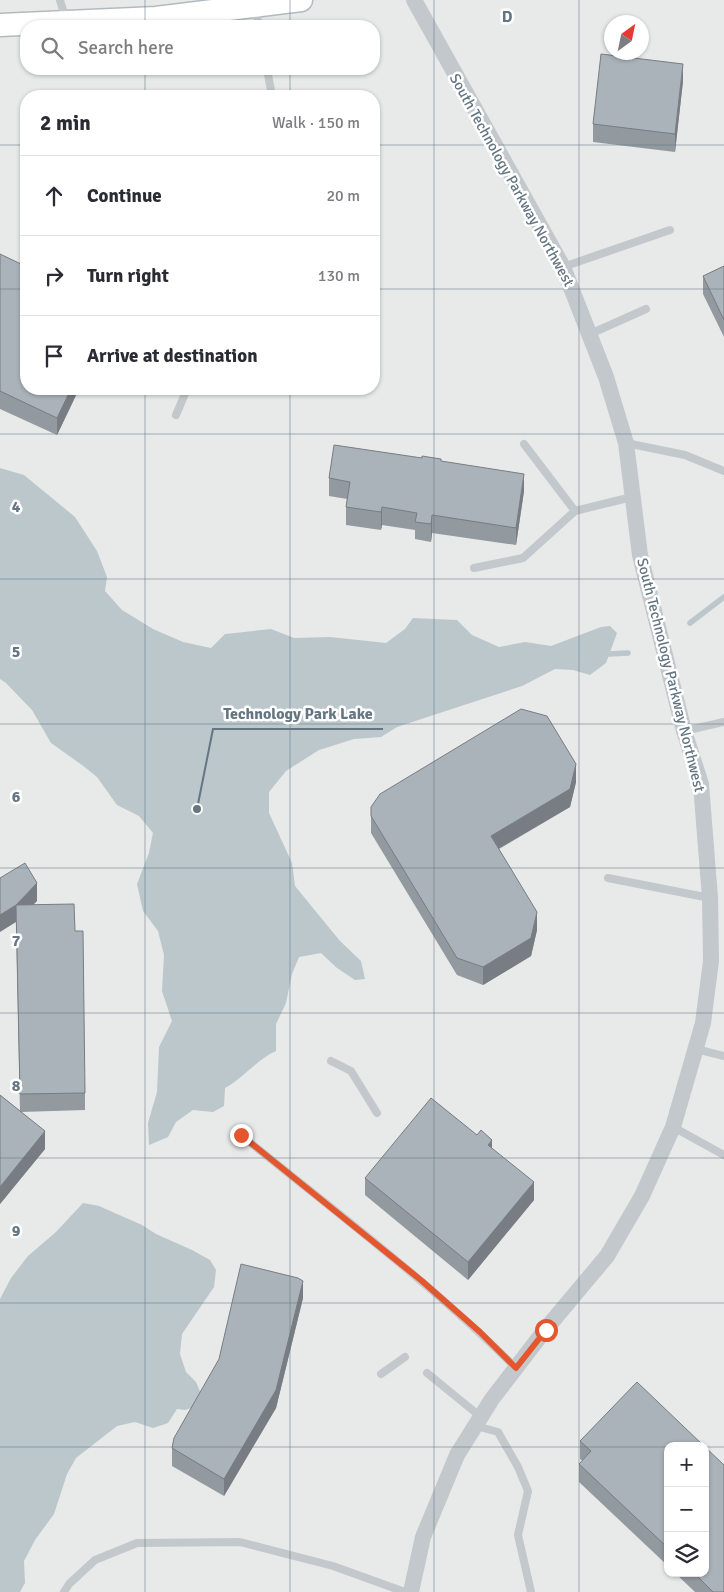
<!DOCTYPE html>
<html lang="en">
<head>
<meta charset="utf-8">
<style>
  :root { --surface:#fff; --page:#f7f7f7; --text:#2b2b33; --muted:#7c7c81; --line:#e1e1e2 }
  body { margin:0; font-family:Signika,sans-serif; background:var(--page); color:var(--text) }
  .controls { position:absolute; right:15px; bottom:15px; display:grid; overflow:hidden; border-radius:10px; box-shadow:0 1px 4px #0004 }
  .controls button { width:45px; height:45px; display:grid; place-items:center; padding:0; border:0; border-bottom:1px solid var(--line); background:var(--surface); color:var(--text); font:25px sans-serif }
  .compass { position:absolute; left:604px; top:15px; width:45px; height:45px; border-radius:50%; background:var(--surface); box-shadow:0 1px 4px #0004; rotate:33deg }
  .stop { position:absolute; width:15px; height:15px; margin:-11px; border:4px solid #e4572e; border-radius:50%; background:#fff }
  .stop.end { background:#e4572e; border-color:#fff; box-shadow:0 1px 5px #0008 }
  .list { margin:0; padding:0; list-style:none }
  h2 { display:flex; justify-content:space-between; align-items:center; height:65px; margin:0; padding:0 20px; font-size:21px }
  h2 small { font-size:16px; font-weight:400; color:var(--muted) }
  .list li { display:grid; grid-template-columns:32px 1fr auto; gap:15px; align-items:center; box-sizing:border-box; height:80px; padding:0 20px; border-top:1px solid var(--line) }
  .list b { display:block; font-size:19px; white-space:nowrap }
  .list em { font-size:16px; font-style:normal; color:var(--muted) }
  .icon { flex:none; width:28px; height:28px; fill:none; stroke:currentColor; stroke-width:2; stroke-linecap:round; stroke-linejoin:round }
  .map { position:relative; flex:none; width:724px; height:1592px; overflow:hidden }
  .search { position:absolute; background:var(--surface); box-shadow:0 1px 4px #0004; left:20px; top:20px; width:360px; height:55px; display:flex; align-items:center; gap:12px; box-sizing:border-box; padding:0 18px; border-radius:20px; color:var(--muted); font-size:19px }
  .panel { position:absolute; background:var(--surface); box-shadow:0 1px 4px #0004; left:20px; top:90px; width:360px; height:305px; border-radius:20px }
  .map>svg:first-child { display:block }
  .built { fill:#e8e9e9; fill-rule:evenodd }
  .water { fill:#bbc7cb }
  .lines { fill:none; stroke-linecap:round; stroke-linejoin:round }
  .stream { stroke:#bbc7cb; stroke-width:5.5 }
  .secondary-casing { stroke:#b3babf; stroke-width:25 }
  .lane { stroke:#c3c8cc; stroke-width:8 }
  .street { stroke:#c3c8cc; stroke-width:16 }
  .secondary { stroke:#fff; stroke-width:22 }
  .wall { fill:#929a9f }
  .shaded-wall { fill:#777d82 }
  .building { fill:#aab3b9; stroke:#777d82 }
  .route { stroke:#e4572e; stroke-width:6 }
  .grid { fill:none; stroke:#657683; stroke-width:1; stroke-opacity:0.55 }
  .labels { text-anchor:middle; stroke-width:5; stroke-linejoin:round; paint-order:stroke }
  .street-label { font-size:15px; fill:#657683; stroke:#fff }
  .grid-label { font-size:16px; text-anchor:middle; font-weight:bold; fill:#657683; stroke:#fff; stroke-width:5; stroke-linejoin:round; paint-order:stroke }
  .leader { fill:none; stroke:#657683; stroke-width:2 }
  .callout-dot { fill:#657683; stroke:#fff; stroke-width:2 }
  .callout-label { font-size:16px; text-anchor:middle; font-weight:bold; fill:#657683; stroke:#fff; stroke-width:5; stroke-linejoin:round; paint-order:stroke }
</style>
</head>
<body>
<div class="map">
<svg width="724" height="1592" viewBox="0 0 724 1592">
  <rect width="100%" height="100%" fill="#fafaf8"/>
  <path class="built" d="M0,0H724V1592H0ZM612,22H642V52H612ZM26,26H374V69H26ZM26,96H374V389H26ZM668,1446H705V1573H668Z"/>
  <g class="water">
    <path d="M0,468L24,475L75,517L97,551L107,577L105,591L122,610L153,629L183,642L211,648L225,634L271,629L294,638L330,637L386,643L405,629L413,618L457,620L472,635L499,647L525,642L551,646L601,627L610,626L617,633L606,663L590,675L573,670L555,669L522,686L397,727L381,737L354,739L319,750L286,771L269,792V813L292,863L295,886L340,941L361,961L365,979L355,980L337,968L321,953L299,957L292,974L286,1003L276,1024V1051C256,1060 244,1078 225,1088L224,1106L213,1112L193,1110L176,1122L168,1137L149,1145L148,1123L157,1092L159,1047L172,1021L162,991L164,955L158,931L143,911L137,884L149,853L153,833L139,816L117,805L97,777L82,765L51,743L32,710L6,683L0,679Z"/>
    <path d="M83,1203L99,1206L142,1225L156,1234L192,1250L210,1260L216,1270L214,1287L182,1334L180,1354L186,1372L196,1382L202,1396L197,1406L185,1410L177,1409L168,1423L153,1428L135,1422L117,1426L76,1458L67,1474L54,1514L35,1540L24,1561L25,1583L20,1592H0V1299L11,1278L28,1256L56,1232Z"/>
  </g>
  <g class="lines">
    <g class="stream">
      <path d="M690,623L724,597"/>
      <path d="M609,654L628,653"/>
    </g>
    <defs>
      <path id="secondary" d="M0,25L156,18L301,0"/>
    </defs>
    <use href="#secondary" class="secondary-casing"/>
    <g class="lane">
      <path d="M60,0L66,20"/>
      <path d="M255,8L259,26"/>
      <path d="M267,69L272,96"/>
      <path d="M563,267L670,230"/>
      <path d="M590,334L646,309"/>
      <path d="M176,415L187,389"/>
      <path d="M626,443L685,455L724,471"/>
      <path d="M524,444L575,511"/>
      <path d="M474,568L523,558L575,511L632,497"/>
      <path d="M684,731L724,722"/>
      <path d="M608,878L710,898"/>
      <path d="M696,1049L724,1056"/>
      <path d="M331,1061L351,1071L377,1113"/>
      <path d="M673,1127L724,1155"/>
      <path d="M241,1135C334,1211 431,1283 516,1368"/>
      <path d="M427,1373L481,1417"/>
      <path d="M381,1374L405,1357"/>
      <path d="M476,1426L498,1432L518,1467L528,1491L518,1535L531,1592"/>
      <path d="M64,1592L69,1584L95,1560L137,1543L240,1542L333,1566L405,1592"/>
    </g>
    <path class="street" d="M411,1592L423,1537L457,1455L492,1399L545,1330L607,1256L642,1196L673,1127L703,1023L711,961L710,898L701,784L684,731L640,555L626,443L606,377L563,267L414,0"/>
    <use href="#secondary" class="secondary"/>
  </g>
  <g class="wall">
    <path d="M683,81L675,152L593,142V124Z"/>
    <path d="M0,254L79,389L57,435L0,409Z"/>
    <path d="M724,266V337L703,294V276Z"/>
    <path d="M441,461L524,491L516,545L432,533L431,542L415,539V530L382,525L381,530L346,525V507L347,499L329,496V478Z"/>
    <path d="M576,782L570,807L499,849L537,930L531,956L483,985L457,975L371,833V807Z"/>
    <path d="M37,901L33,905L75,931L85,1093V1110L21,1112L45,1149L0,1204V1095L20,1111L16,922Z"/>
    <path d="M492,1148L534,1200L468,1280L365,1195V1178Z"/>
    <path d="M303,1298L276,1408L224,1496L172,1466V1448Z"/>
    <path d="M580,1441L668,1446V1566L579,1482V1464L583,1461L580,1459Z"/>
    <path d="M675,1573H705L724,1592H695Z"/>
  </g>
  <g class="shaded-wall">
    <path d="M683,64V81L675,152V134Z"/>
    <path d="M71,389H79L57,435V418Z"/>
    <path d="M524,474V491L516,545V528Z"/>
    <path d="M382,507V525L381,530V512Z"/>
    <path d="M432,515V533L431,542V524Z"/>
    <path d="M576,764V782L570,807L491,853V836Z"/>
    <path d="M37,883V901L17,922L16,905Z"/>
    <path d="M16,905V922L0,932V915Z"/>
    <path d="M537,912V930L531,956L483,985V967Z"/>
    <path d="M45,1131V1149L0,1204V1187Z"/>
    <path d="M492,1140V1157L488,1145Z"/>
    <path d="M534,1182V1200L468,1280V1262Z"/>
    <path d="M303,1281V1298L276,1408L224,1496V1479Z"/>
  </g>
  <g class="building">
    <path d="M601,54L683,64L675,134L593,124Z"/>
    <path d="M0,254L21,264L22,261L26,263V389H71L57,418L0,391Z"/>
    <path d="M724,266V320L703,276Z"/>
    <path d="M334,445L422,458V456L441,459V461L524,474L516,528L432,515L431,524L415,522L417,513L382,507L381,512L346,507L350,482L329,478Z"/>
    <path d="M521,709L547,716L576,764L570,789L491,836L537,912L531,938L483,967L457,958L371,816V807L380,794Z"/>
    <path d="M25,863L37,883L16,905L0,915V878Z"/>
    <path d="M74,904L75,931H83L85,1093L20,1094L16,905Z"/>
    <path d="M0,1095L45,1131L0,1187Z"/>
    <path d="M431,1098L477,1135L481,1130L492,1140L488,1145L534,1182L468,1262L365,1178Z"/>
    <path d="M241,1264L298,1278L303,1281L276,1390L224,1479L172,1448L174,1438L219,1359Z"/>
    <path d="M637,1382L704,1446H668V1548L579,1464L591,1451L580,1441Z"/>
    <path d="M705,1447L724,1465V1592H713L694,1573H705Z"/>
  </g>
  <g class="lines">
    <path class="route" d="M241,1135L422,1281L480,1332L516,1368L546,1330"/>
  </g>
  <path class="grid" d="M145,0V26M290,0V26M434,0V1592M579,0V1592M145,69V96M290,69V96M0,145H26M374,145H724M0,289H26M374,289H724M145,389V1592M290,389V1592M0,434H724M0,579H724M0,724H724M0,868H724M0,1013H724M0,1158H724M0,1303H724M0,1447H668M705,1447H724"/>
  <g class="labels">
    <g class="street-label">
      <text transform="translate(512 180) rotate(61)" y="5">South Technology Parkway Northwest</text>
      <text transform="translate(671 675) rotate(76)" y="5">South Technology Parkway Northwest</text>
    </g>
  </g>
  <g class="grid-label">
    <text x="507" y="22">D</text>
    <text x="16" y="512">4</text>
    <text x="16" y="657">5</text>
    <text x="16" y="802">6</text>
    <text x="16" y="946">7</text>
    <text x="16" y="1091">8</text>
    <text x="16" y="1236">9</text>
  </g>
  <path class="leader" d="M197 809L213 729H383"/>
  <circle class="callout-dot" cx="197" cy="809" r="5"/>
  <g class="callout-label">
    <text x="298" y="719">Technology Park Lake</text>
  </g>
</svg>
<div class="controls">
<button>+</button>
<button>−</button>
<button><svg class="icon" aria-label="layers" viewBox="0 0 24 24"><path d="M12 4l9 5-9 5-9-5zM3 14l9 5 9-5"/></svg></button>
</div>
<svg class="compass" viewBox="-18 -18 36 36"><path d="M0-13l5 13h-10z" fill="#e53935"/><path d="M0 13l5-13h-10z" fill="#7c7c81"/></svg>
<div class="stop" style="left:546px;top:1330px"></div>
<div class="stop end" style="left:241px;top:1135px"></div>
<div class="search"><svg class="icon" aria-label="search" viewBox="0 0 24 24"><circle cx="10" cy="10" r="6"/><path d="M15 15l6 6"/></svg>Search here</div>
<section class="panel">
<h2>2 min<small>Walk · 150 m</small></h2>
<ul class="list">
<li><svg class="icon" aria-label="ahead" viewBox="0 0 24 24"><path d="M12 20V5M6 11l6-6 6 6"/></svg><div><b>Continue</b></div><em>20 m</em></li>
<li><svg class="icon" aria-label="right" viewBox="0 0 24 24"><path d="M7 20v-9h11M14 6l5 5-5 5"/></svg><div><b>Turn right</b></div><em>130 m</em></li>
<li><svg class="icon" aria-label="arrive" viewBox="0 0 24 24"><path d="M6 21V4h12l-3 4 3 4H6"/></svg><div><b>Arrive at destination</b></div></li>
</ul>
</section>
</div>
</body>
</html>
